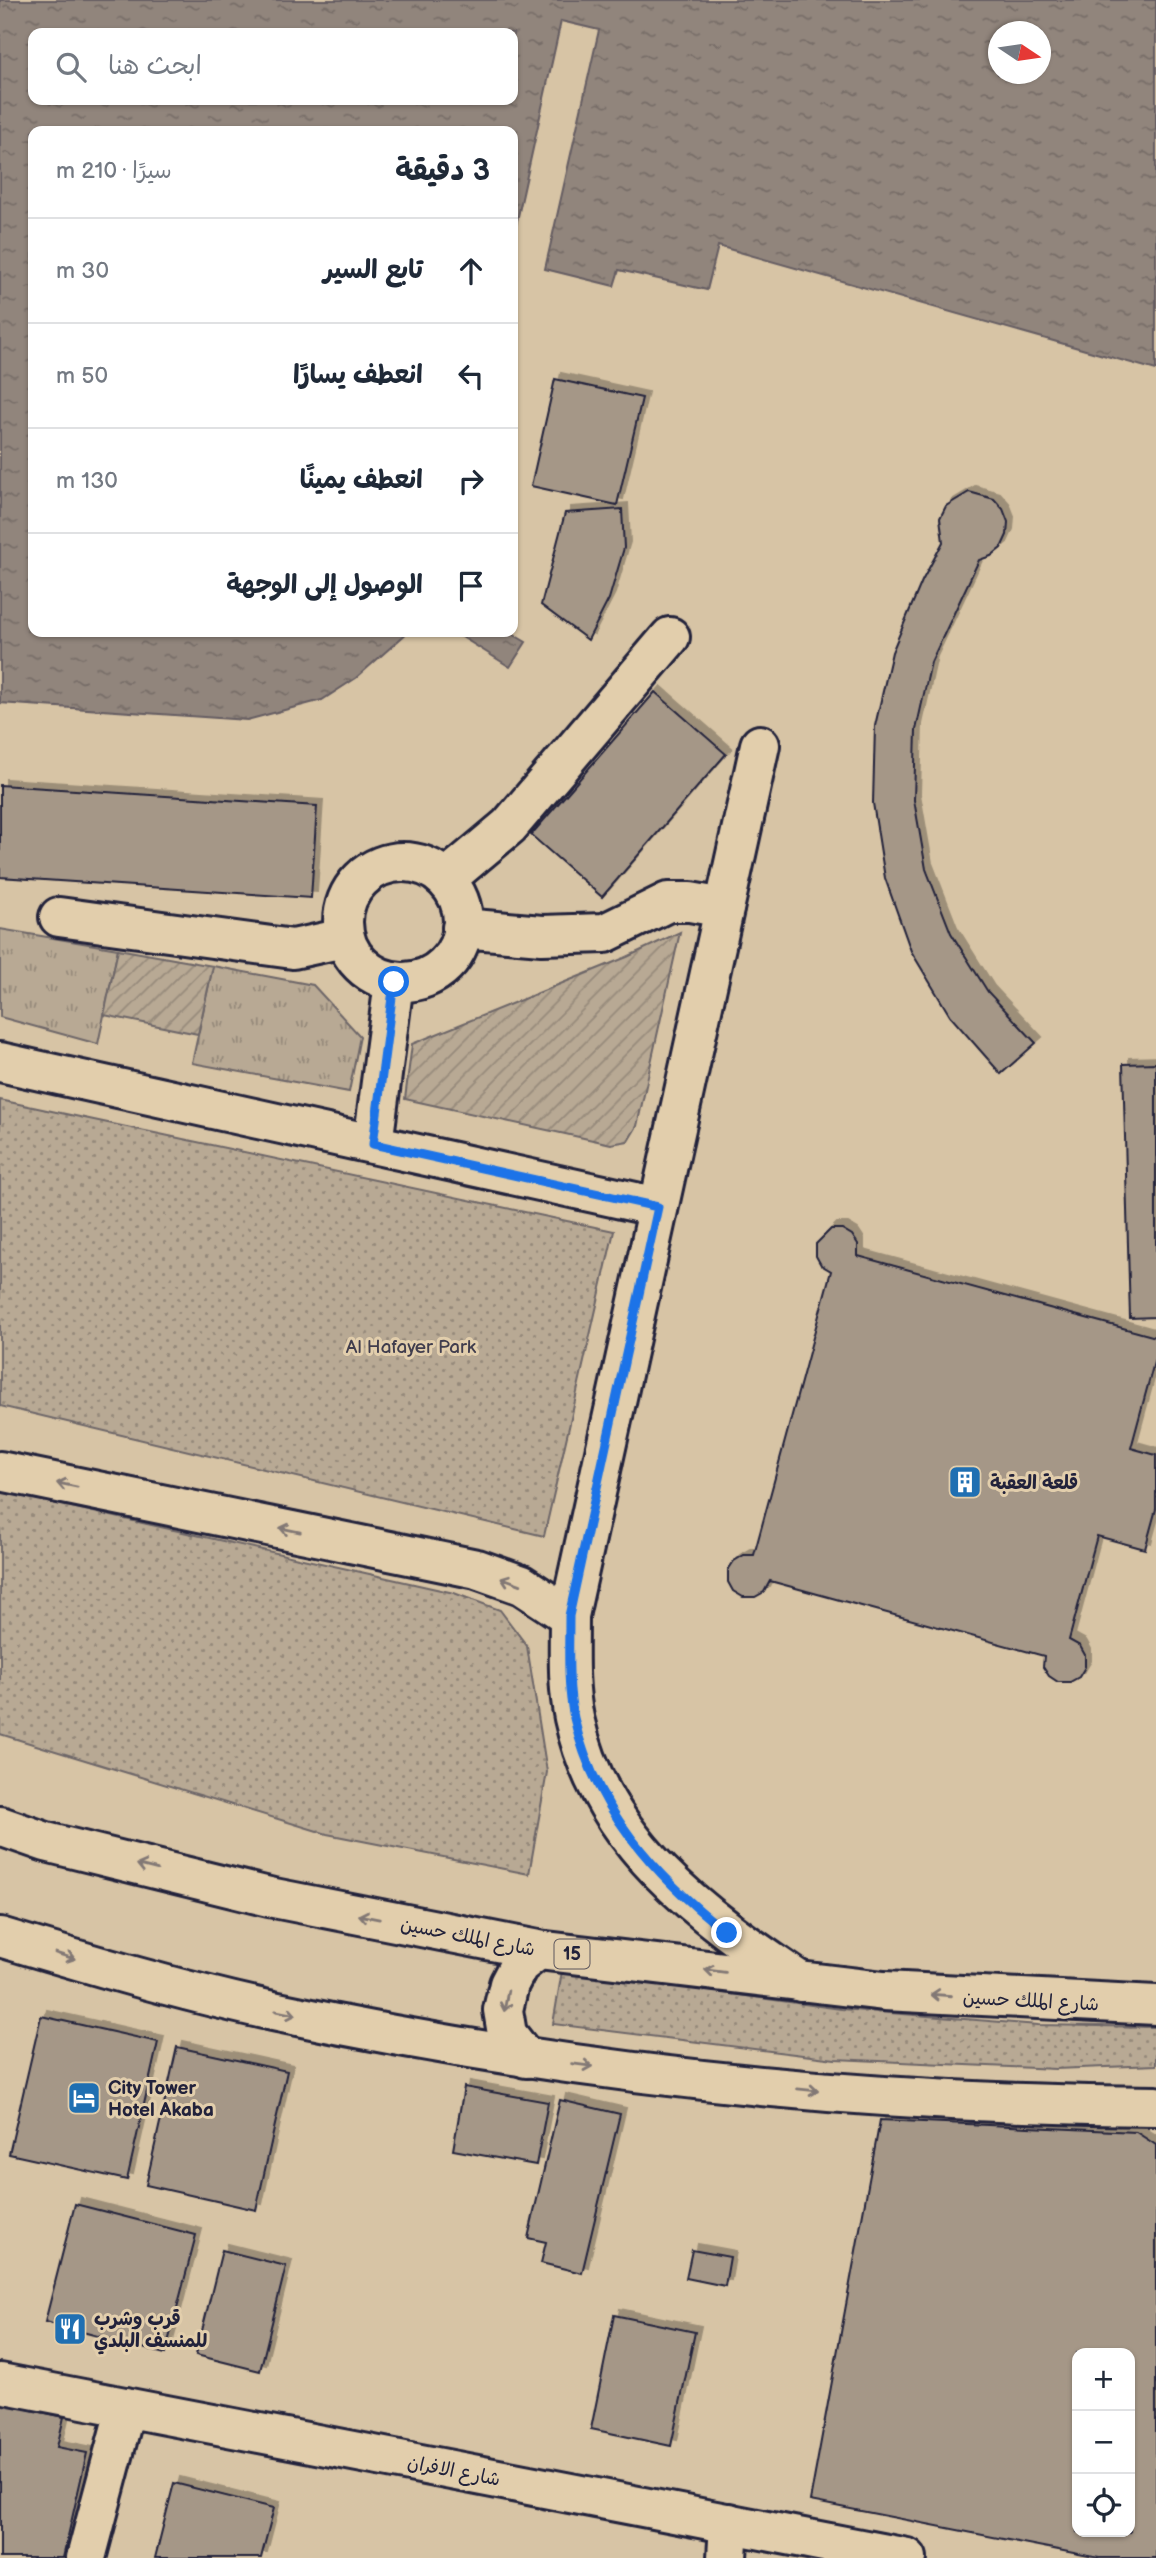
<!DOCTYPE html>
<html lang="ar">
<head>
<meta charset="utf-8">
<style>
  :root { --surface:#fff; --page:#f6f6f7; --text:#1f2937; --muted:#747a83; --line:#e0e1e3 }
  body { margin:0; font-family:"Balsamiq Sans","Playpen Sans Arabic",sans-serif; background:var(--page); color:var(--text); direction:rtl }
  .controls { position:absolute; right:21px; bottom:21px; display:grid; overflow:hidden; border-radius:14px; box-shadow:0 2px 5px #0004 }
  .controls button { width:63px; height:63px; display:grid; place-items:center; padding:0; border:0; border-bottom:2px solid var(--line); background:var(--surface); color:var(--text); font:35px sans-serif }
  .compass { position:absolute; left:988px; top:21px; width:63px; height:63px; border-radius:50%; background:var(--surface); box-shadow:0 2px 5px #0004; rotate:103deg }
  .stop { position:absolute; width:21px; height:21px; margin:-16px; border:5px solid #1a73e8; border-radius:50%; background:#fff }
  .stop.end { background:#1a73e8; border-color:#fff; box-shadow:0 2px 7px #0008 }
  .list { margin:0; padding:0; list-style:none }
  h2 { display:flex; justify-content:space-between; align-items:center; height:91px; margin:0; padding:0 28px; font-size:30px }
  h2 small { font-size:23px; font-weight:400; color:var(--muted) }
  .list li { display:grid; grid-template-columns:46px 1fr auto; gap:21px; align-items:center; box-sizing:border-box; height:105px; padding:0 28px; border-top:2px solid var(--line) }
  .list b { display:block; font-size:26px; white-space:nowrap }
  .list em { font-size:23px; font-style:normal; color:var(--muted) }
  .icon { flex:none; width:38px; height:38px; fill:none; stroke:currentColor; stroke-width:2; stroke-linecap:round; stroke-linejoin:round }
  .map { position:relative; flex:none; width:1156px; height:2558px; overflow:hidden; direction:ltr }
  .search { position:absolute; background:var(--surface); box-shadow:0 2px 5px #0004; left:28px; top:28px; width:490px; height:77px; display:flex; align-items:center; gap:18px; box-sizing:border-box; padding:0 24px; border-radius:14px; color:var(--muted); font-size:26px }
  .panel { position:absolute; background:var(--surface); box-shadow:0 2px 5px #0004; left:28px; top:126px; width:490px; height:511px; border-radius:14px; direction:rtl }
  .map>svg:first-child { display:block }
  .grass { fill:url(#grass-tufts); stroke:#6d6668; stroke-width:2 }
  .park { fill:url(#park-dots); stroke:#6d6668; stroke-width:2 }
  .garden { fill:url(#garden-furrows); stroke:#6d6668; stroke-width:2 }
  .water { fill:url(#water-ripples); stroke:#655d62; stroke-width:2; fill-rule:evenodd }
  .building { fill:#a59787; stroke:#22223b; stroke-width:2; fill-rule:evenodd; filter:url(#shadow) }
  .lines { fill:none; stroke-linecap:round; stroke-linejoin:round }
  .minor-casing { stroke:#22223b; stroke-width:44 }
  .highway-casing { stroke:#22223b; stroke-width:44 }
  .minor { stroke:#e2ceac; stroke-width:38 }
  .highway { stroke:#e2ceac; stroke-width:38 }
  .oneway { stroke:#827874 }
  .route { stroke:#1a73e8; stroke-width:9 }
  .labels { text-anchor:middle; stroke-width:6; stroke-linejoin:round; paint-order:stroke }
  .shield { fill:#e2ceac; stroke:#5c565d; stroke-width:2 }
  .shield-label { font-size:18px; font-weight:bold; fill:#22223b }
  .park-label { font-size:19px; fill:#403d4d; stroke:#e2ceac }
  .poi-label { font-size:19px; font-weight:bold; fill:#22223b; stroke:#e2ceac; text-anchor:start }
  .street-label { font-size:19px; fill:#22223b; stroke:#e2ceac }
</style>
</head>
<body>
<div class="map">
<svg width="1156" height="2558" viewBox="0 0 1156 2558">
  <defs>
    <pattern id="grass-tufts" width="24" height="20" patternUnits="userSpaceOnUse" patternTransform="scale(1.75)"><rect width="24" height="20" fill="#b8a994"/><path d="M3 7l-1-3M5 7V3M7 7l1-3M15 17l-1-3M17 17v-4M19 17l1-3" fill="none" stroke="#95897a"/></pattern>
    <pattern id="park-dots" width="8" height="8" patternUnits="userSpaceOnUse" patternTransform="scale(1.75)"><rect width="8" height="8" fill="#b8a994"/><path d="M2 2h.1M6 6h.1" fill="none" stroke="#95897a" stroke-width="1.8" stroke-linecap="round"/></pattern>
    <pattern id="garden-furrows" width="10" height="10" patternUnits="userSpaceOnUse" patternTransform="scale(1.75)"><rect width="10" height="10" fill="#b8a994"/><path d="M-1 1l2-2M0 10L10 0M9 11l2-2" fill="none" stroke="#95897a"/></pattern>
    <pattern id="water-ripples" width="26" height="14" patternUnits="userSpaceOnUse" patternTransform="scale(1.75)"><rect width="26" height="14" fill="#91857c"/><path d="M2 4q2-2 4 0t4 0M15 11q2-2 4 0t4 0" fill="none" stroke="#766c67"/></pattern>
    <filter id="shadow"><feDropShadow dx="6" dy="-6" stdDeviation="0" flood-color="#0004"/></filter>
  </defs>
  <rect width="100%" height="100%" fill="#d7c4a5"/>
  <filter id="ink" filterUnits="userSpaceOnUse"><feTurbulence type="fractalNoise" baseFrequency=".0143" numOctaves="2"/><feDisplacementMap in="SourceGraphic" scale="14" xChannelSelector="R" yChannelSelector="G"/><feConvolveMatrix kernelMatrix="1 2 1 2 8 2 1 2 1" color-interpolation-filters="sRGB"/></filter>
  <g filter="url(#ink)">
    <g class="grass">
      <path d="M0,929L118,949L98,1044L0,1017Z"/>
      <path d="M213,966L313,985L360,1036L349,1092L192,1063Z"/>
    </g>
    <g class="park">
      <path d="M0,1100L614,1231L544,1536L0,1406Z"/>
      <path d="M0,1491L454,1593L500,1610L527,1646L547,1772L529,1874L327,1834L0,1734Z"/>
      <path d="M562,1971L841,2009L1038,2025L1156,2027V2065L1055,2069L835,2059L553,2024Z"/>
    </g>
    <g class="garden">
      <path d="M680,932L637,1126L628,1141L611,1144L405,1099L412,1044L627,957Z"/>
      <path d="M118,949L213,966L198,1034L104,1015Z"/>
    </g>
    <g class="water">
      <path d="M0,0H1156V370L718,246L707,290L619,270L614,286L545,269L599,30L561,21L513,239V131H33V632H408L356,678L322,700L247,720L0,703ZM998,32H1040V74H998ZM33,33H513V100H33Z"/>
      <path d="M454,632H509L526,642L510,667Z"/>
    </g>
    <g class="building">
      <path d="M555,379L642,398L617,505L531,486Z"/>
      <path d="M969,492L994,499L1003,509L1008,522L1007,535L1001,548L991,556L979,560L931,662L916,730L914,800L926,869L951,933L988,992L1036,1043L1001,1074L950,1016L911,951L885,878L873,803L875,726L892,652L922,581L943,542L940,518L946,506Z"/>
      <path d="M622,509L624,548L609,599L588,640L541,605L565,513Z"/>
      <path d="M655,692L726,754L602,897L531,835Z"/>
      <path d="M0,785L317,806L311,898L0,877Z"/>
      <path d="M1156,1063V1317L1130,1318L1123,1064Z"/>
      <path d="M831,1229H842L852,1235L858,1244V1256L1156,1337V1355L1131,1448L1156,1455V1509L1145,1549L1097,1536L1069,1640L1080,1646L1085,1655V1667L1079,1677L1070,1682H1058L1049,1676L1043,1667L1044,1656L770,1581L764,1592L755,1597H743L733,1591L728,1582V1570L734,1561L744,1555H754L831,1271L821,1265L816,1256V1244Z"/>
      <path d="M41,2016L158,2042L127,2180L9,2154Z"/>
      <path d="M177,2047L287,2071L256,2210L146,2185Z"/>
      <path d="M464,2087L548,2102L536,2165L453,2150Z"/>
      <path d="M560,2100L620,2114L582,2273L541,2263L546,2242L528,2238Z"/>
      <path d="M880,2120L1136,2132L1156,2145V2558H1099L810,2501ZM1077,2353H1130V2532H1077Z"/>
      <path d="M75,2204L196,2235L165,2354L45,2322Z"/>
      <path d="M222,2250L286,2266L260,2371L196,2355Z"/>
      <path d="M692,2250L730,2257L725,2286L686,2278Z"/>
      <path d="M614,2315L695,2332L671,2446L591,2429Z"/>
      <path d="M0,2403L64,2417L57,2447L87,2453L63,2558H0Z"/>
      <path d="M174,2483L274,2508L261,2558H155Z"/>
    </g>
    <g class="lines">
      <defs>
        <g id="minor">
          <path d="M760,745L569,1616C569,1650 567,1684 574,1718C601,1843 701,1915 801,1982"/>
          <circle cx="403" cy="922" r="60"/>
          <path d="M446,879L509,826L670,637"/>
          <path d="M59,917L293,949L344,938"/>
          <path d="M462,928L542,935L605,933L668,902H690L724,908"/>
          <path d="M0,1062L658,1207"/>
          <path d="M373,1144L394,982"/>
          <path d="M0,1471L477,1569L522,1585L569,1616"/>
          <path d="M0,2383L907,2558"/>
          <path d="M86,2558L126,2407"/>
          <path d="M727,2558L729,2523"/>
        </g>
        <g id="highway">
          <path d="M0,1826L46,1842L269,1897L538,1950L884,1991L1156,2005"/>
          <path d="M0,1937C90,1964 181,1991 273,2011C563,2073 859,2104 1156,2106"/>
          <path d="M526,2058L507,2034L503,2010L509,1984L519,1965L538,1950"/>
        </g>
      </defs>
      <use href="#minor" class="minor-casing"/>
      <use href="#highway" class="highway-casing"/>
      <use href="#minor" class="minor"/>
      <use href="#highway" class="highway"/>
    </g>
    <defs><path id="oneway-shaft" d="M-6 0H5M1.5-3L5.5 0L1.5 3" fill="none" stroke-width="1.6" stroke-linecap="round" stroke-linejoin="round" transform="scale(1.75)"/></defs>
    <g class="oneway">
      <use href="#oneway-shaft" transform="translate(67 1485) rotate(-168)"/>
      <use href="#oneway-shaft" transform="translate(290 1530) rotate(-168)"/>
      <use href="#oneway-shaft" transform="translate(511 1581) rotate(-160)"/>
      <use href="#oneway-shaft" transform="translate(147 1867) rotate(-166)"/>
      <use href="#oneway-shaft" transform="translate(369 1917) rotate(-169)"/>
      <use href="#oneway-shaft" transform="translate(65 1956) rotate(17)"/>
      <use href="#oneway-shaft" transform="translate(715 1971) rotate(-173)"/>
      <use href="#oneway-shaft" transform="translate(941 1995) rotate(-176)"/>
      <use href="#oneway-shaft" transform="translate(506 2001) rotate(100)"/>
      <use href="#oneway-shaft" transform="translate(286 2013) rotate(11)"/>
      <use href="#oneway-shaft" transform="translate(582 2065) rotate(7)"/>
      <use href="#oneway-shaft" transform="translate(808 2090) rotate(6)"/>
    </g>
  </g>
  <g class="lines" filter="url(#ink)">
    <path class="route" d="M394,982L373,1144L658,1207L569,1616C569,1650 567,1685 574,1718C594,1808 656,1877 727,1933"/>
  </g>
  <defs>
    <symbol id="building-square" viewBox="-11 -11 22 22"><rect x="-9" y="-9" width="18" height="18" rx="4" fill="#1f6fb2" stroke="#e2ceac"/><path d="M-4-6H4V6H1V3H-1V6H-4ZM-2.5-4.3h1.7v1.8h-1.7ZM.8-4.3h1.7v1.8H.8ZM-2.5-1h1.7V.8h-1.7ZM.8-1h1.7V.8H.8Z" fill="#fff"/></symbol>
    <symbol id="hotel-square" viewBox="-11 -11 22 22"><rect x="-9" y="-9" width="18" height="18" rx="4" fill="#1f6fb2" stroke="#e2ceac"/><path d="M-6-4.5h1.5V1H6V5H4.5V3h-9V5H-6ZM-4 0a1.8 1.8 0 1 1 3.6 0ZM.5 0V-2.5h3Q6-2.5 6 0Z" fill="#fff"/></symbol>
    <symbol id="restaurant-square" viewBox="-11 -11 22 22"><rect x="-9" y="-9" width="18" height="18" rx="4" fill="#1f6fb2" stroke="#e2ceac"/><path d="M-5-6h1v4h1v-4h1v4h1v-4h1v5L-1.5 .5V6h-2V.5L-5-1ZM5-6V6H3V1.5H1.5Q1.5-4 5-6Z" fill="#fff"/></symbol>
  </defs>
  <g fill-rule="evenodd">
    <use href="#building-square" x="946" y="1463" width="38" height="38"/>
    <use href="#hotel-square" x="65" y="2079" width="38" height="38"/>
    <use href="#restaurant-square" x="51" y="2310" width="38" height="38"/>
  </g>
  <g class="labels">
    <rect class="shield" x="554.5" y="1939.5" width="35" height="29" rx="5"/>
    <g class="shield-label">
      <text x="572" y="1960">15</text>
    </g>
    <g class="park-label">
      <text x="411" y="1353">Al Hafayer Park</text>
    </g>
    <g class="poi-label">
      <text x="990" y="1489">قلعة العقبة</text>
      <text x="108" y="2094">City Tower<tspan x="108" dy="22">Hotel Akaba</tspan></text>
      <text x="94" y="2325">قرب وشرب<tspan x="94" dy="22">للمنسف البلدي</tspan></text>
    </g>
    <g class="street-label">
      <text transform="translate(468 1936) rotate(11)" y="7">شارع الملك حسين</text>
      <text transform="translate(1031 2000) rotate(3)" y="7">شارع الملك حسين</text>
      <text transform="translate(454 2470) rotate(11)" y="7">شارع الافران</text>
    </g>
  </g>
</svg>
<div class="controls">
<button>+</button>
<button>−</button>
<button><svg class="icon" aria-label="locate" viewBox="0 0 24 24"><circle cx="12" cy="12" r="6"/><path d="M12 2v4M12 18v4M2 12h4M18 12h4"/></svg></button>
</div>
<svg class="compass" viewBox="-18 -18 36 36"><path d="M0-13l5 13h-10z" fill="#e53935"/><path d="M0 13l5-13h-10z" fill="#747a83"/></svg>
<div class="stop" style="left:394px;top:982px"></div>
<div class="stop end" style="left:727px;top:1933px"></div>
<div class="search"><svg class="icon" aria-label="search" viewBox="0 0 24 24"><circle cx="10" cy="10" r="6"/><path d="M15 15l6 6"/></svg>ابحث هنا</div>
<section class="panel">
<h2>3 دقيقة<small>سيرًا · 210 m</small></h2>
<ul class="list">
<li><svg class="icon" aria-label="ahead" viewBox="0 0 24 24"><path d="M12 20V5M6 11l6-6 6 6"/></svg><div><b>تابع السير</b></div><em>30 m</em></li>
<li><svg class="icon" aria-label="left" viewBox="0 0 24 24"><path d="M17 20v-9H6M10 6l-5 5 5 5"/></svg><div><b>انعطف يسارًا</b></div><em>50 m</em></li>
<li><svg class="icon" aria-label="right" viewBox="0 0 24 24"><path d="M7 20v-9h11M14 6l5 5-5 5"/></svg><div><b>انعطف يمينًا</b></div><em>130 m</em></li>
<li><svg class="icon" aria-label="arrive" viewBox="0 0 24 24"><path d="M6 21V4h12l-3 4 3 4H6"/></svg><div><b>الوصول إلى الوجهة</b></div></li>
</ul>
</section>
</div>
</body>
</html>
